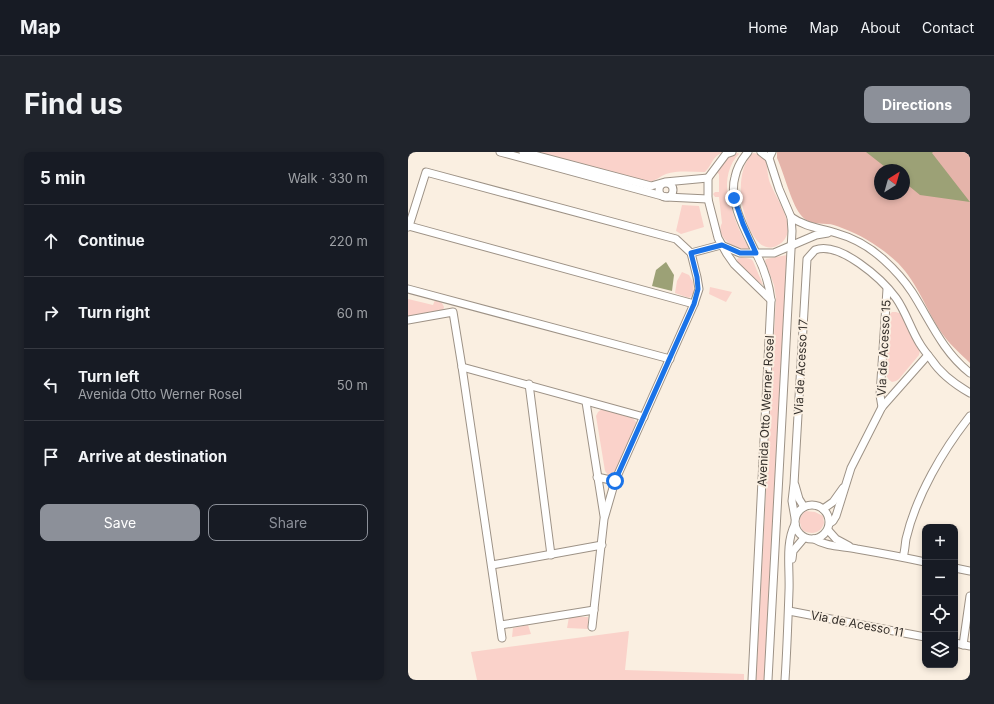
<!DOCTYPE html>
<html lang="en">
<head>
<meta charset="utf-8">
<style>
  :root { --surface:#171b24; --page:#20242c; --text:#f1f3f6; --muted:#9ea1a6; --line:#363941; --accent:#8c9099 }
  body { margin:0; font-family:Inter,sans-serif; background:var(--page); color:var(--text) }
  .controls { position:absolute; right:12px; bottom:12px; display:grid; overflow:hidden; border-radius:8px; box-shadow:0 2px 6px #0003 }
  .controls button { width:36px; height:36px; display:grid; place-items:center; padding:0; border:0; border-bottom:1px solid var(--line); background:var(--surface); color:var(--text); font:20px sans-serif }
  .compass { position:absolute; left:466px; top:12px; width:36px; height:36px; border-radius:50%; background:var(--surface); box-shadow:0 2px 6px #0003; rotate:37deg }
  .stop { position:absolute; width:12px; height:12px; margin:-9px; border:3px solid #1a73e8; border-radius:50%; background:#fff }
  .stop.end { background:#1a73e8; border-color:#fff; box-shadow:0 1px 4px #0008 }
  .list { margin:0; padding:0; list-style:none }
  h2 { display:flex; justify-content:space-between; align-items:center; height:52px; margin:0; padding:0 16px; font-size:17px }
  h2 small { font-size:13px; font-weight:400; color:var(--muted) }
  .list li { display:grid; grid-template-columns:26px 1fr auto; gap:12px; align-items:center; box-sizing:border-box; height:72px; padding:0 16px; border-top:1px solid var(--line) }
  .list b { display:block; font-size:15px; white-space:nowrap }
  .list p { margin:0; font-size:13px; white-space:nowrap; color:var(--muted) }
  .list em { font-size:13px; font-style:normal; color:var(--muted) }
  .actions { display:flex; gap:8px; padding:12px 16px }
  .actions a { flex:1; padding:9px 0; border:1px solid var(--accent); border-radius:8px; text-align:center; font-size:14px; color:var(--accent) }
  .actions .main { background:var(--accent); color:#fff }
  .icon { flex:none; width:22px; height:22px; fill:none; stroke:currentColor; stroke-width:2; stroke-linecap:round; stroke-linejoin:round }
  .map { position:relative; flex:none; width:562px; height:528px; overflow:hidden; border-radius:8px }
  header { display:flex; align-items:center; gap:24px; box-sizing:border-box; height:56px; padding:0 20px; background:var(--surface); border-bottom:1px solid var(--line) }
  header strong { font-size:19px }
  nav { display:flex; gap:22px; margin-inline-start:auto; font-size:14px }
  .intro { display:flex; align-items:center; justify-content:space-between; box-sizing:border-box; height:96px; padding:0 24px }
  h1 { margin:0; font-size:28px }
  .button { padding:10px 18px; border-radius:8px; background:var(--accent); color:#fff; font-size:14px; font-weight:700 }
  main { display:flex; gap:24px; padding:0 24px }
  aside { flex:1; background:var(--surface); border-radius:8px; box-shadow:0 2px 6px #0003 }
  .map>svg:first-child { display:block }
  .green { fill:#fad2ca }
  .forest { fill:#e5b4aa; fill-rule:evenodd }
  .water { fill:#9ca176 }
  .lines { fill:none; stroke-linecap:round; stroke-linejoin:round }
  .minor-casing { stroke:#9d9286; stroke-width:9 }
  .minor { stroke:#fff; stroke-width:7 }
  .route { stroke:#1a73e8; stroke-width:5 }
  .labels { text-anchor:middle; stroke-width:4; stroke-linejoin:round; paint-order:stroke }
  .street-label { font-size:12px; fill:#342f2a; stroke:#faefe1 }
</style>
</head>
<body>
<header>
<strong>Map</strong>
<nav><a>Home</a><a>Map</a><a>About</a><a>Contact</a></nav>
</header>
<div class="intro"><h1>Find us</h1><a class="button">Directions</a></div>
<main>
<aside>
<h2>5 min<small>Walk · 330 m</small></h2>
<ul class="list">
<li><svg class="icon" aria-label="ahead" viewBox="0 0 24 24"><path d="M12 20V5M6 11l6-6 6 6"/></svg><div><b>Continue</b></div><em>220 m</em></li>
<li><svg class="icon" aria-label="right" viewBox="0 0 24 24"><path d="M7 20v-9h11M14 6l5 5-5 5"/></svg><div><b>Turn right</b></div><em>60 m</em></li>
<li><svg class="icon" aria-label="left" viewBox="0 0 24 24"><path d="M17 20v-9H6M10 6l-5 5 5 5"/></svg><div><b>Turn left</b><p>Avenida Otto Werner Rosel</p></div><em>50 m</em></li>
<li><svg class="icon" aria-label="arrive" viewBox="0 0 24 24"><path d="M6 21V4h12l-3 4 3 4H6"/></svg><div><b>Arrive at destination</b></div></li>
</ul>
<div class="actions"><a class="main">Save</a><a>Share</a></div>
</aside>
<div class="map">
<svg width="562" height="528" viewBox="0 0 562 528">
  <rect width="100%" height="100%" fill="#faefe1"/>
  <g class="green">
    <path d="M130,0H315C303,6 305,12 297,20C284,20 270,18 258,22C252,24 248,29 241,30Z"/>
    <path d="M330,1L331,2C321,11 317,29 320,42C323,57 332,85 342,96C329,101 306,85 314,71L311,45H307L305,42L307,40H311V22L308,20L320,3Z"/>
    <path d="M345,1L352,2L357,7C360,15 359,25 363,33C369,48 380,61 380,78C379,85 376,90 370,93C347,107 334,60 333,44C332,29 334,11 345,1Z"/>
    <path d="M274,53L291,54L296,75L273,82L268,79Z"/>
    <path d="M379,103L356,528H348L368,146L366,133L357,109L358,107Z"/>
    <path d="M333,105L343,107L345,109L355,133C348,127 329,116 329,107Z"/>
    <path d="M274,120L281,123L285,130L286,141L281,146L267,141L269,129Z"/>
    <path d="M302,135L324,140L318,150L301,142Z"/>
    <path d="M0,147L25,153L27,148L34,151L36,155L35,159L0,166Z"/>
    <path d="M484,160H488L494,162L512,198L511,203L491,227L488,229L484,230L480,227L478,223L482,162Z"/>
    <path d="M194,257C204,259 226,262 229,272L206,324H201L197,319L188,264L190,260Z"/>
    <path d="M397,359L407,360L415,364L416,371C413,382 403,383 394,378L391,367Z"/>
    <path d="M161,465H180V477L159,476Z"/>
    <path d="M120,473L123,482L104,485L105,476Z"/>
    <path d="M221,479L217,518L336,522V528H69L63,500Z"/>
  </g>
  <path class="forest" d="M369,0H562V211C552,201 541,192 533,180C517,156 511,133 490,111C474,96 454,83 434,76C429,74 424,72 419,72C408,71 399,72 392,62C383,50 376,21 369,6ZM472,18H496V42H472Z"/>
  <g class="water">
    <path d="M458,0H525L524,1L562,50L512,43L496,30V18H481Z"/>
    <path d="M258,110L266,123L264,139L244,134L248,118Z"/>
  </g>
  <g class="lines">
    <defs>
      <g id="minor">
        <path d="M92,0L258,45L300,47"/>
        <path d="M115,0L243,34L257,30L300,26"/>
        <path d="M324,0L318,2L300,26V47L310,86L319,102L326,112L363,148"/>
        <path d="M340,0C334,7 329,15 327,25C320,49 338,80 348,101C356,116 361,132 363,148L344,528"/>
        <path d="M353,0L361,6"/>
        <circle cx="258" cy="38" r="7"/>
        <path d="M383,65C397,75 412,76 428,81C446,86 462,95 476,108C486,117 496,128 504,140C522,168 534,199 562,221"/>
        <path d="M1,74L286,152"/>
        <path d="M0,75L1,74L18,20L268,87L283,101L289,125L291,137L286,152L207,329L196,367L184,475"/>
        <path d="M283,101L313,93L332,101H366L408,83L420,81"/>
        <path d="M0,137L262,207"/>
        <path d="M0,168L45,160L54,215L94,486"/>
        <path d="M54,215L236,265"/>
        <path d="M121,232L143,403"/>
        <path d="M178,250L196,364"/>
        <path d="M474,255L472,243L479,137"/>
        <path d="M189,325L207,329"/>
        <path d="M387,333L391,347L396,355"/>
        <circle cx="404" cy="370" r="17"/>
        <path d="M415,357L425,350L435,336"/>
        <path d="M387,366L384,349L386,332L399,107L407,98C432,89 474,127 488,146C498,160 503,178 512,192C515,197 519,202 523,207C532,221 548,233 562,241"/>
        <path d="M422,371L425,369L428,364L443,316L474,255L520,203"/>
        <path d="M420,378L428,387L441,394"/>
        <path d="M406,387C419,395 435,394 449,397C472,401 494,405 517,410"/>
        <path d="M495,405C497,399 497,393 498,387C508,344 535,298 562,264"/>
        <path d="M384,407L385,399L396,386"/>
        <path d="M84,413L194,393"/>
        <path d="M547,416L562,419"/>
        <path d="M381,459L517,485"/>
        <path d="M93,473L186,458"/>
        <path d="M547,491L562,494"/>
        <path d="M555,493L562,444"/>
        <path d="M360,528L384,79L383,65L371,37L361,6L364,0"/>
        <path d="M377,528C379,498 380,468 381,439C382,416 377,392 387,372"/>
      </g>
    </defs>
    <use href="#minor" class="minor-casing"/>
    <use href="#minor" class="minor"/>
  </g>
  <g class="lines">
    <path class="route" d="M207,329L286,152L290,137L289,125L283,101L314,93L332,101H348L335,72L326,46"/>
  </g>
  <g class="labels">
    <g class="street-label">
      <text transform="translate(476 196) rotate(-87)" y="4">Via de Acesso 15</text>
      <text transform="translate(393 215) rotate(-87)" y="4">Via de Acesso 17</text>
      <text transform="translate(358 259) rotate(-87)" y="4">Avenida Otto Werner Rosel</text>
      <text transform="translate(449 472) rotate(11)" y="4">Via de Acesso 11</text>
    </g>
  </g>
</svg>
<div class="controls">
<button>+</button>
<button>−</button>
<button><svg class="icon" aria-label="locate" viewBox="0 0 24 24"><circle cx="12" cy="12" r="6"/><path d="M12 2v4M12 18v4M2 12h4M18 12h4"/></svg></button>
<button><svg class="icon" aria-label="layers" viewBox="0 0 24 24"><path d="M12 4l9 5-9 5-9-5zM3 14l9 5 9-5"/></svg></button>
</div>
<svg class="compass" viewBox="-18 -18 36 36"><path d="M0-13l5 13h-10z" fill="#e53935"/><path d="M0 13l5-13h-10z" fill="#9ea1a6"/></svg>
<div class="stop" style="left:207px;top:329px"></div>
<div class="stop end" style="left:326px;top:46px"></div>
</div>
</main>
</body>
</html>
